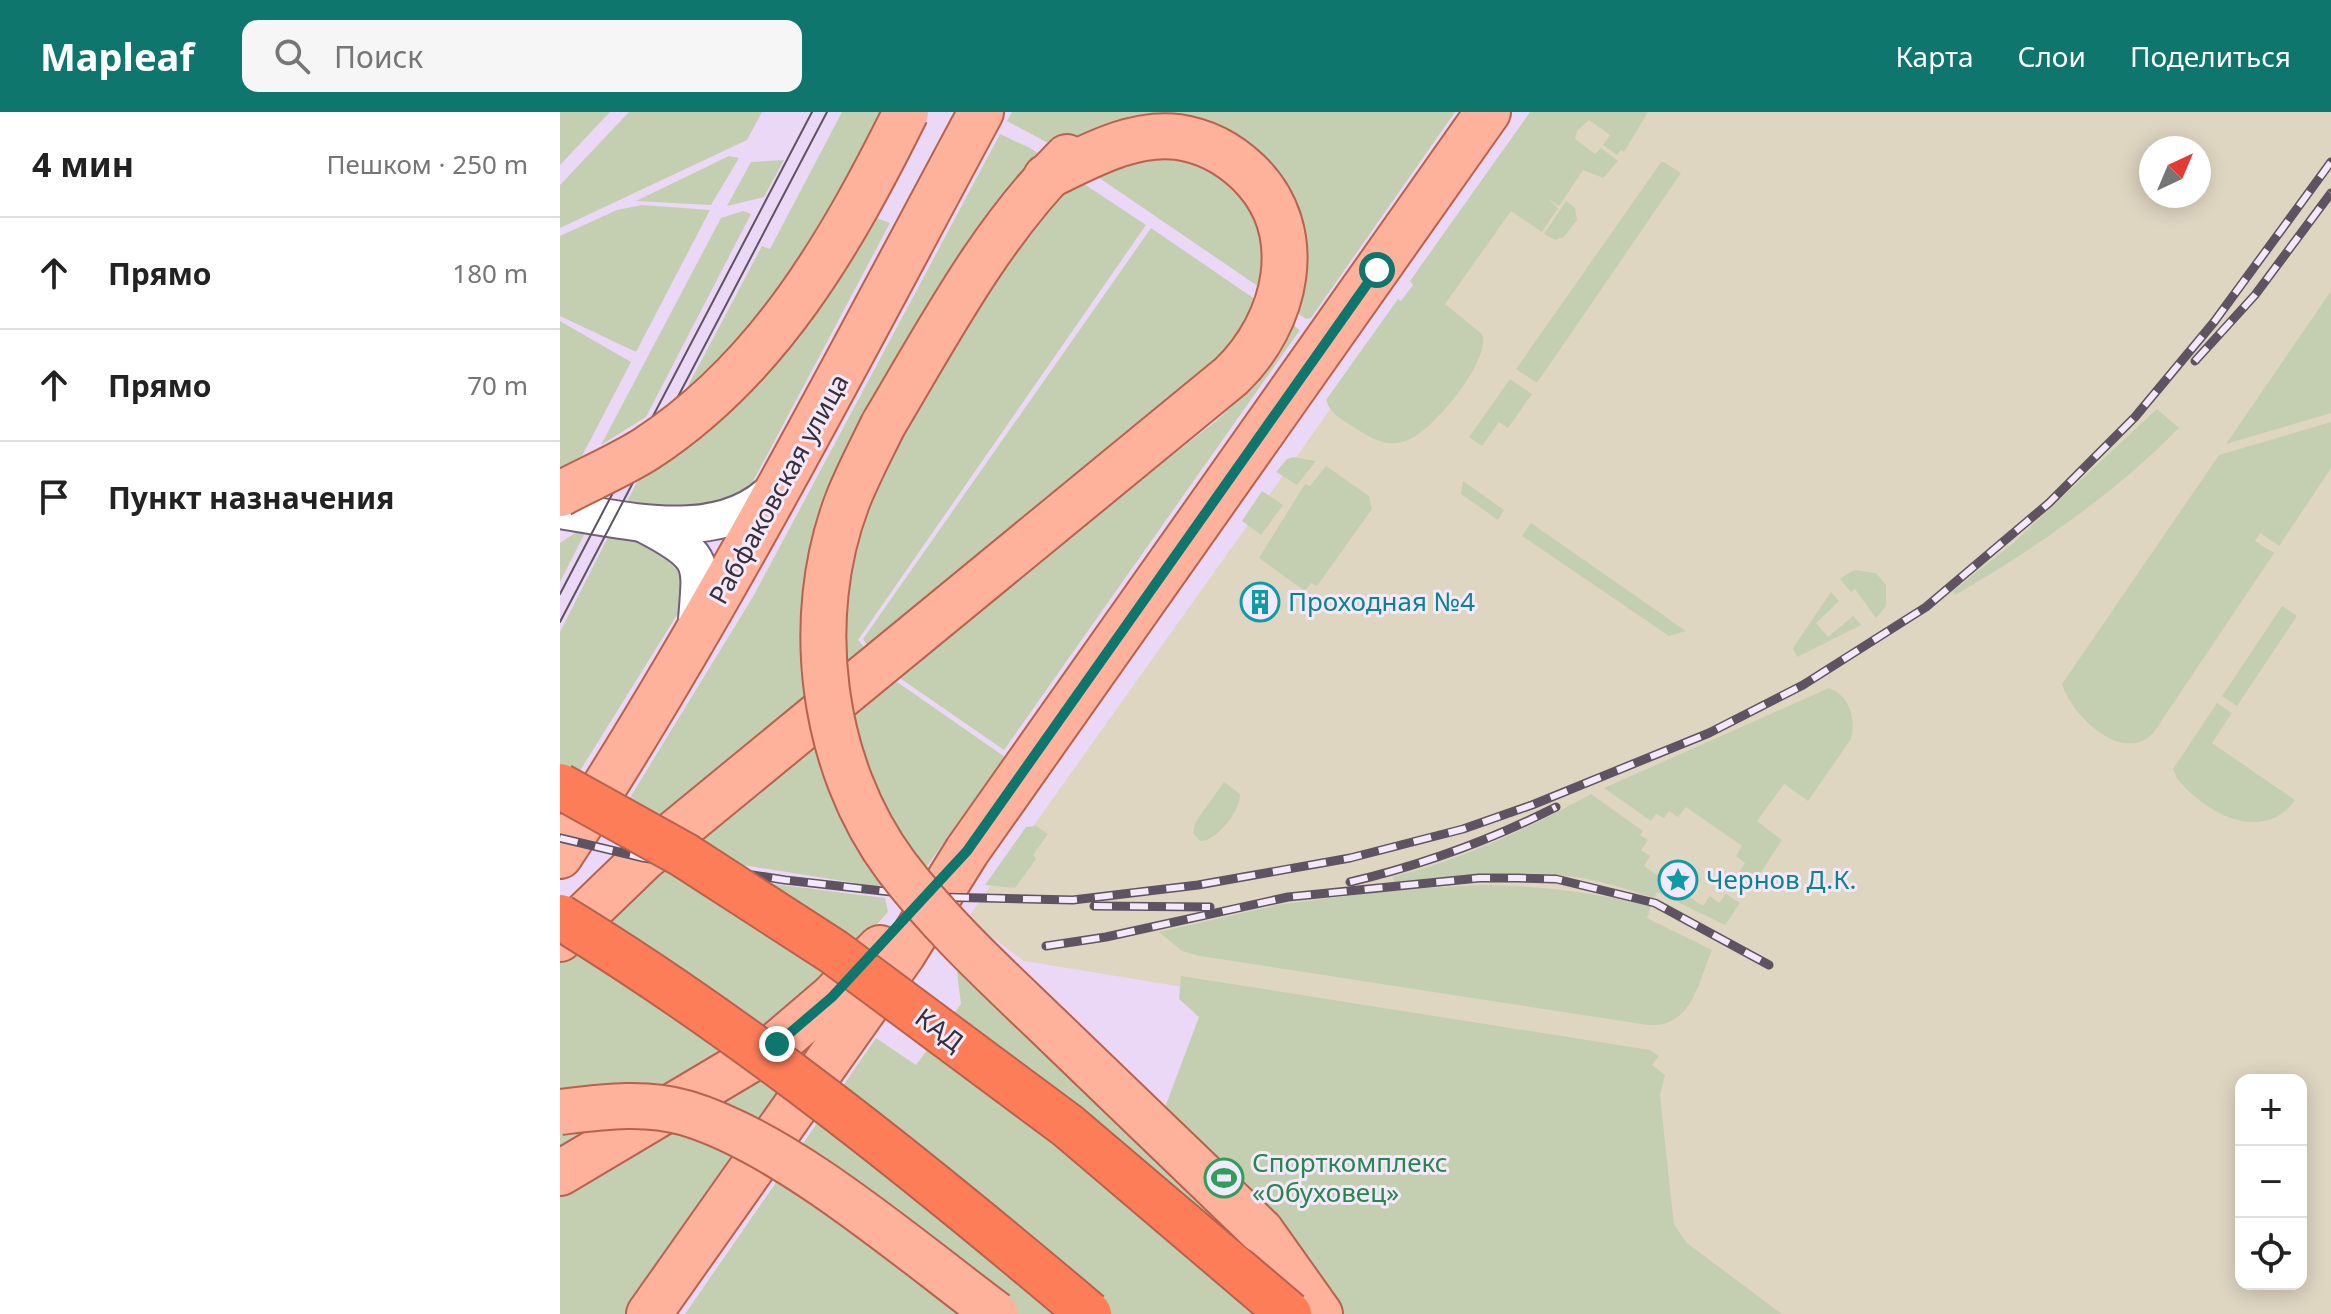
<!DOCTYPE html>
<html lang="ru">
<head>
<meta charset="utf-8">
<style>
  :root { --surface:#fff; --page:#f6f6f6; --text:#222; --muted:#767676; --line:#e0e0e0; --accent:#0f766e }
  body { margin:0; font-family:"Noto Sans",sans-serif; background:var(--page); color:var(--text) }
  .controls { position:absolute; right:24px; bottom:24px; display:grid; overflow:hidden; border-radius:16px; box-shadow:0 4px 20px #0003 }
  .controls button { width:72px; height:72px; display:grid; place-items:center; padding:0; border:0; border-bottom:2px solid var(--line); background:var(--surface); color:var(--text); font:40px sans-serif }
  .compass { position:absolute; left:1579px; top:24px; width:72px; height:72px; border-radius:50%; background:var(--surface); box-shadow:0 4px 20px #0003; rotate:44deg }
  .stop { position:absolute; width:24px; height:24px; margin:-18px; border:6px solid #0f766e; border-radius:50%; background:#fff }
  .stop.end { background:#0f766e; border-color:#fff; box-shadow:0 2px 8px #0008 }
  .list { margin:0; padding:0; list-style:none }
  h2 { display:flex; justify-content:space-between; align-items:center; height:104px; margin:0; padding:0 32px; font-size:34px }
  h2 small { font-size:26px; font-weight:400; color:var(--muted) }
  .list li { display:grid; grid-template-columns:52px 1fr auto; gap:24px; align-items:center; box-sizing:border-box; height:112px; padding:0 32px; border-top:2px solid var(--line) }
  .list b { display:block; font-size:30px; white-space:nowrap }
  .list em { font-size:26px; font-style:normal; color:var(--muted) }
  .icon { flex:none; width:44px; height:44px; fill:none; stroke:currentColor; stroke-width:2; stroke-linecap:round; stroke-linejoin:round }
  .map { position:relative; flex:none; width:1771px; height:1202px; overflow:hidden }
  header { display:flex; align-items:center; gap:48px; box-sizing:border-box; height:112px; padding:0 40px; background:var(--accent); color:#fff }
  header strong { font-size:38px }
  nav { display:flex; gap:44px; margin-inline-start:auto; font-size:28px }
  .search { width:560px; height:72px; background:var(--page); display:flex; align-items:center; gap:20px; box-sizing:border-box; padding:0 28px; border-radius:16px; color:var(--muted); font-size:30px }
  main { display:flex }
  aside { flex:1; background:var(--surface) }
  .map>svg:first-child { display:block }
  .industrial { fill:#ded6c1; fill-rule:evenodd }
  .green { fill:#c4cfb2 }
  .lines { fill:none; stroke-linecap:round; stroke-linejoin:round }
  .minor-casing { stroke:#71607a; stroke-width:40 }
  .major-casing { stroke:#b8624e; stroke-width:48 }
  .minor { stroke:#fff; stroke-width:36 }
  .major { stroke:#feb19b; stroke-width:44 }
  .tram { stroke:#5d5362; stroke-width:2 }
  .rail-casing { stroke:#5d5362; stroke-width:9 }
  .rail { stroke:#f4e9fb; stroke-width:6; stroke-dasharray:18; stroke-linecap:butt }
  .major-bridge-casing { stroke:#b8624e; stroke-width:48; stroke-linecap:butt }
  .highway-bridge-casing { stroke:#b8624e; stroke-width:48; stroke-linecap:butt }
  .major-bridge { stroke:#feb19b; stroke-width:44 }
  .highway-bridge { stroke:#fe7d59; stroke-width:44 }
  .route { stroke:#0f766e; stroke-width:10 }
  .labels { text-anchor:middle; stroke-width:6; stroke-linejoin:round; paint-order:stroke }
  .street-label { font-size:26px; fill:#362f3a; stroke:#f4e9fb }
  .culture-label { font-size:26px; fill:#0d838f; stroke:#f4e9fb; text-anchor:start }
  .leisure-label { font-size:26px; fill:#27864d; stroke:#f4e9fb; text-anchor:start }
</style>
</head>
<body>
<header>
<strong>Mapleaf</strong>
<div class="search"><svg class="icon" aria-label="search" viewBox="0 0 24 24"><circle cx="10" cy="10" r="6"/><path d="M15 15l6 6"/></svg>Поиск</div>
<nav><a>Карта</a><a>Слои</a><a>Поделиться</a></nav>
</header>
<main>
<aside>
<h2>4 мин<small>Пешком · 250 m</small></h2>
<ul class="list">
<li><svg class="icon" aria-label="ahead" viewBox="0 0 24 24"><path d="M12 20V5M6 11l6-6 6 6"/></svg><div><b>Прямо</b></div><em>180 m</em></li>
<li><svg class="icon" aria-label="ahead" viewBox="0 0 24 24"><path d="M12 20V5M6 11l6-6 6 6"/></svg><div><b>Прямо</b></div><em>70 m</em></li>
<li><svg class="icon" aria-label="arrive" viewBox="0 0 24 24"><path d="M6 21V4h12l-3 4 3 4H6"/></svg><div><b>Пункт назначения</b></div></li>
</ul>
</aside>
<div class="map">
<svg width="1771" height="1202" viewBox="0 0 1771 1202">
  <rect width="100%" height="100%" fill="#ebd8f6"/>
  <path class="industrial" d="M982,0H1771V1202H1222L1127,1131L1114,1112L1100,983L648,879L464,849L407,807ZM1591,36H1639V84H1591ZM1681,968H1741V1172H1681Z"/>
  <g class="green">
    <path d="M0,0H50L0,53Z"/>
    <path d="M69,0H202L187,28L0,116V73Z"/>
    <path d="M282,0H354L306,102L330,111L188,379L145,403L66,391L202,134L210,137Z"/>
    <path d="M452,0H895L751,206L746,207L488,31L447,9Z"/>
    <path d="M970,0H1088L1064,40L1061,38L1057,43L1043,33L1050,23L1029,8L1017,19L1015,27L1035,42L1041,36L1058,49L1043,66L1023,58L999,94L988,86L998,96L982,120L951,99L885,192L922,222C932,247 873,319 848,328C828,336 814,328 797,317C784,309 771,303 766,288L838,187L841,189L853,173L850,169Z"/>
    <path d="M440,22L470,36L586,113L298,528L309,541L85,730L52,715L194,483Z"/>
    <path d="M169,44L179,46L151,93L76,89Z"/>
    <path d="M224,48L204,85L167,94L191,50Z"/>
    <path d="M1102,49L1121,61L977,271L956,257Z"/>
    <path d="M1006,89L1015,96L1017,108L1004,125L995,128L984,122Z"/>
    <path d="M82,93L150,98L76,240L0,204V124L57,98Z"/>
    <path d="M183,99L191,102L86,305L41,333L161,106Z"/>
    <path d="M591,116L740,218L444,638L334,562L656,309L697,271L717,245L679,221L630,274L309,536L303,527Z"/>
    <path d="M1771,179V301L1666,332Z"/>
    <path d="M0,209L71,250L22,344L0,355Z"/>
    <path d="M950,267L972,282L948,316L939,310L922,334L909,325Z"/>
    <path d="M1597,297L1619,316C1554,382 1476,436 1395,483L1393,479L1453,431Z"/>
    <path d="M1771,310V356L1719,434L1700,421L1695,429L1714,441L1594,620C1564,655 1510,602 1502,572L1659,343Z"/>
    <path d="M733,345L756,349L737,373L716,360L727,347Z"/>
    <path d="M766,354L809,384L812,397L757,474L751,471L745,479L699,446L745,372L750,374Z"/>
    <path d="M903,369L944,398L938,408L901,382Z"/>
    <path d="M702,379L723,393L701,423L682,409Z"/>
    <path d="M971,411L1126,519L1109,524L962,424Z"/>
    <path d="M18,419L25,421L0,470V431Z"/>
    <path d="M48,425L101,432L120,442L125,490L0,691V520Z"/>
    <path d="M1294,458L1316,461L1326,473V494L1316,506L1295,477L1291,480L1280,467Z"/>
    <path d="M1271,480L1279,489L1256,511L1268,525L1293,504L1301,513L1237,545L1233,536Z"/>
    <path d="M1722,494L1737,504L1677,594L1662,584Z"/>
    <path d="M330,565L445,645L355,771L314,774L114,742Z"/>
    <path d="M1269,576C1290,584 1296,606 1291,627L1248,689L1224,672L1197,709L1222,728L1194,771L1179,760L1185,751L1176,744L1182,734L1126,695L1118,705L1109,699L1104,706L1096,702L1091,709L1044,676Z"/>
    <path d="M1657,591L1672,601L1652,631L1735,688C1703,733 1644,701 1617,666L1613,657Z"/>
    <path d="M664,670L680,682C681,698 656,730 640,729L633,721L635,711Z"/>
    <path d="M1031,682L1083,719L1080,723L1088,728L1081,738L1090,744L1084,754L1143,794L1150,784L1159,791L1166,782L1180,791L1165,813L1097,780L1094,786C1072,779 1050,771 1027,767C963,755 898,764 834,770L833,765C903,747 967,717 1031,682Z"/>
    <path d="M476,714L488,722L473,743L476,747L455,776L425,773L466,715Z"/>
    <path d="M95,757L325,786L328,800C233,908 123,969 0,1038V849Z"/>
    <path d="M919,773C979,773 1032,780 1091,794L1087,806L1152,838C1138,871 1132,916 1088,913L640,844L622,839L599,820L717,793L833,778Z"/>
    <path d="M404,851L596,1019L639,905L619,887L621,864L1090,938L1099,944L1092,953L1105,963L1100,983L1114,1112L1127,1131L1222,1202H125L316,926L356,953L401,892L397,861Z"/>
    <path d="M265,916L70,1202H0V1082Z"/>
  </g>
  <g class="lines">
    <defs>
      <g id="minor">
        <path d="M0,398C70,409 164,434 218,374"/>
        <path d="M84,412C152,447 140,451 136,523"/>
      </g>
      <g id="major">
        <path d="M323,313C378,221 430,121 507,45"/>
        <path d="M0,744C156,505 286,251 421,0"/>
        <path d="M0,827L84,746L671,264C727,210 749,119 688,60C668,41 646,29 618,25C572,19 526,46 486,65"/>
        <path d="M0,1061L217,932L272,885L320,836"/>
        <path d="M701,1119L760,1202"/>
        <path d="M89,1202L343,842L407,739L928,0"/>
      </g>
    </defs>
    <use href="#minor" class="minor-casing"/>
    <use href="#major" class="major-casing"/>
    <use href="#minor" class="minor"/>
    <use href="#major" class="major"/>
    <g class="tram">
      <path d="M0,482L252,0"/>
      <path d="M0,510L267,0"/>
    </g>
    <defs>
      <g id="rail">
        <path d="M1635,249L1695,183L1771,81"/>
        <path d="M0,726L84,746L225,768L376,785L513,788L638,773L790,746L903,717L972,693L1149,621L1243,573L1366,495L1489,391L1575,305L1654,210L1771,50"/>
        <path d="M790,770C862,753 931,728 996,695"/>
        <path d="M534,794L650,795"/>
        <path d="M486,834L546,825L728,785L919,766H958L996,767L1095,791L1209,853"/>
      </g>
    </defs>
    <use href="#rail" class="rail-casing"/>
    <use href="#rail" class="rail"/>
    <defs>
      <g id="major-bridge">
        <path d="M323,313C311,338 297,364 287,390C243,507 261,653 336,754C379,811 431,859 482,908C555,978 628,1049 701,1119"/>
        <path d="M0,382C28,367 59,354 86,337C210,256 282,129 346,0"/>
        <path d="M0,1000C42,995 85,989 126,1001C227,1031 351,1139 436,1202"/>
      </g>
      <g id="highway-bridge">
        <path d="M0,674L124,743L274,840L508,1014L729,1202"/>
        <path d="M0,805C188,920 361,1060 529,1202"/>
      </g>
    </defs>
    <use href="#major-bridge" class="major-bridge-casing"/>
    <use href="#highway-bridge" class="highway-bridge-casing"/>
    <use href="#major-bridge" class="major-bridge"/>
    <use href="#highway-bridge" class="highway-bridge"/>
  </g>
  <g class="lines">
    <path class="route" d="M217,932L272,885L407,739L817,158"/>
  </g>
  <defs>
    <symbol id="building-ring" viewBox="-11 -11 22 22"><circle r="9.5" fill="#f4e9fb" stroke="#0f9aa8" stroke-width="1.5"/><path d="M-4-6H4V6H1V3H-1V6H-4ZM-2.5-4.3h1.7v1.8h-1.7ZM.8-4.3h1.7v1.8H.8ZM-2.5-1h1.7V.8h-1.7ZM.8-1h1.7V.8H.8Z" fill="#0f9aa8"/></symbol>
    <symbol id="sight-ring" viewBox="-11 -11 22 22"><circle r="9.5" fill="#f4e9fb" stroke="#0f9aa8" stroke-width="1.5"/><path d="M0-6L1.8-2.2L6-1.7L2.9 1.2L3.7 5.4L0 3.3L-3.7 5.4L-2.9 1.2L-6-1.7L-1.8-2.2Z" fill="#0f9aa8"/></symbol>
    <symbol id="stadium-ring" viewBox="-11 -11 22 22"><circle r="9.5" fill="#f4e9fb" stroke="#2e9e5b" stroke-width="1.5"/><path d="M0-5a6.5 5 0 1 0 0 10a6.5 5 0 1 0 0-10ZM-3.5-1.8h7v3.6h-7Z" fill="#2e9e5b"/></symbol>
  </defs>
  <g fill-rule="evenodd">
    <use href="#building-ring" x="678" y="468" width="44" height="44"/>
    <use href="#sight-ring" x="1096" y="746" width="44" height="44"/>
    <use href="#stadium-ring" x="642" y="1044" width="44" height="44"/>
  </g>
  <g class="labels">
    <g class="street-label">
      <text transform="translate(219 377) rotate(-61)" y="9">Рабфаковская улица</text>
      <text transform="translate(379 918) rotate(37)" y="9">КАД</text>
    </g>
    <g class="culture-label">
      <text x="728" y="499">Проходная №4</text>
      <text x="1146" y="777">Чернов Д.К.</text>
    </g>
    <g class="leisure-label">
      <text x="692" y="1060">Спорткомплекс<tspan x="692" dy="30">«Обуховец»</tspan></text>
    </g>
  </g>
</svg>
<div class="controls">
<button>+</button>
<button>−</button>
<button><svg class="icon" aria-label="locate" viewBox="0 0 24 24"><circle cx="12" cy="12" r="6"/><path d="M12 2v4M12 18v4M2 12h4M18 12h4"/></svg></button>
</div>
<svg class="compass" viewBox="-18 -18 36 36"><path d="M0-13l5 13h-10z" fill="#e53935"/><path d="M0 13l5-13h-10z" fill="#767676"/></svg>
<div class="stop" style="left:817px;top:158px"></div>
<div class="stop end" style="left:217px;top:932px"></div>
</div>
</main>
</body>
</html>
